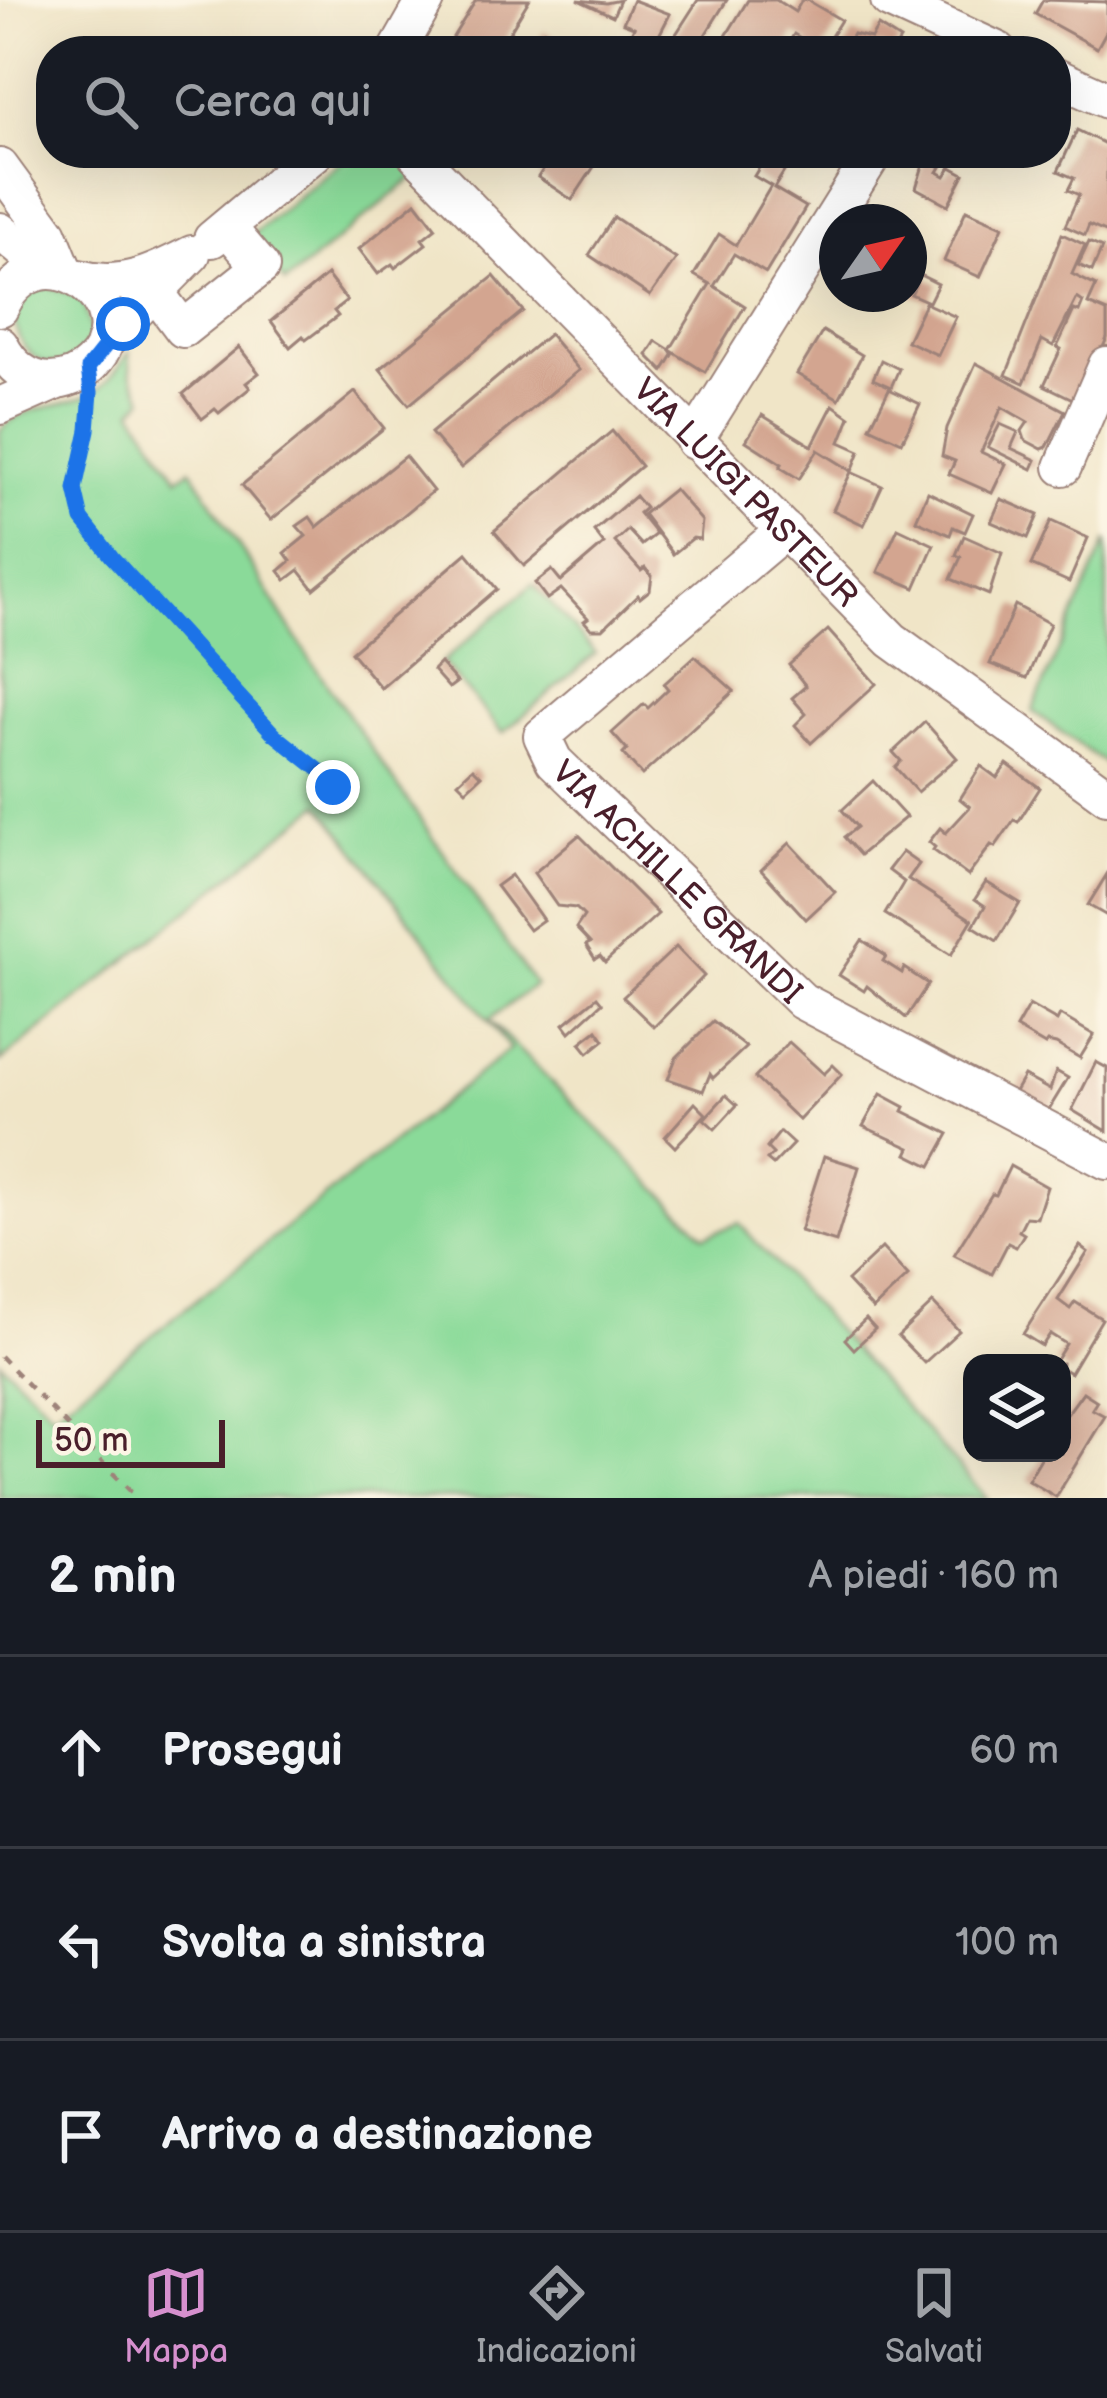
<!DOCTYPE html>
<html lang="it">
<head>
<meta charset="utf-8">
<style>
  :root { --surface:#171b24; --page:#20242c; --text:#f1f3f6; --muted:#9ea1a6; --line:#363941; --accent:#d690ce }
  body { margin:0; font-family:"Balsamiq Sans",sans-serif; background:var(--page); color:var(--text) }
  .controls { position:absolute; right:36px; bottom:36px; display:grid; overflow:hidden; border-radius:24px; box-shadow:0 12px 48px #0002 }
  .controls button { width:108px; height:108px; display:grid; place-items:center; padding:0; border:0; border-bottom:3px solid var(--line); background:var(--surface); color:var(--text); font:60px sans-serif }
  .compass { position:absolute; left:819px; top:204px; width:108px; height:108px; border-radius:50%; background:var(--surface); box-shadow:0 12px 48px #0002; rotate:56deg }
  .scale { position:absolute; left:36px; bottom:30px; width:189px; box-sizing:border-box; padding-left:12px; border:6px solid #4a1f2b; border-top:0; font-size:33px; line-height:42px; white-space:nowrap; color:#4a1f2b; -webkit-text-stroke:9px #fcf5e5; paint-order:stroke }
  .stop { position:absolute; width:36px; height:36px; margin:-27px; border:9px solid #1a73e8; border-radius:50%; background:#fff }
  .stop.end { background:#1a73e8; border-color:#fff; box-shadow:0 3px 12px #0008 }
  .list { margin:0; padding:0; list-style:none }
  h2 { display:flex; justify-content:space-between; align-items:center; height:156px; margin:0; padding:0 48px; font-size:51px }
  h2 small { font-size:39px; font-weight:400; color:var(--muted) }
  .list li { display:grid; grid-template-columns:78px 1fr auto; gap:36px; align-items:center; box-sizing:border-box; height:192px; padding:0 48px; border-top:3px solid var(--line) }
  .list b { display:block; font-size:45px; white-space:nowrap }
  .list em { font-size:39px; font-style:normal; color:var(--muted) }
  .icon { flex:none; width:66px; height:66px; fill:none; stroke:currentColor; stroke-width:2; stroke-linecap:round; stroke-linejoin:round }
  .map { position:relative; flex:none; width:1107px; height:1498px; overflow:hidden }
  .search { position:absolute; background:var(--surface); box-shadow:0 12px 48px #0002; left:36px; right:36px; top:36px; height:132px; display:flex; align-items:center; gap:30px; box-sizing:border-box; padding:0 42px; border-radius:48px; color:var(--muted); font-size:45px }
  .sheet { height:732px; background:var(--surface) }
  nav { display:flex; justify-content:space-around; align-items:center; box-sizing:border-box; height:168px; border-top:3px solid var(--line); background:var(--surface); font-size:33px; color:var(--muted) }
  nav a { display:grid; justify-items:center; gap:6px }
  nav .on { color:var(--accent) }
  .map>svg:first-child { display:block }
  .green { fill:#8ada99; stroke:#6a7c62; stroke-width:3 }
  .building { fill:#d3a590 }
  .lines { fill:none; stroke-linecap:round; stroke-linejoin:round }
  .minor-casing { stroke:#9d8279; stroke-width:40 }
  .path { stroke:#9d8279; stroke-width:4.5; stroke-dasharray:9 9; stroke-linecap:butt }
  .minor { stroke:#fff; stroke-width:36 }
  .route { stroke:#1a73e8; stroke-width:15 }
  .labels { text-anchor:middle; stroke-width:12; stroke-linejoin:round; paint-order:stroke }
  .street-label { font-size:33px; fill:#4a1f2b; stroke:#fcf5e5 }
</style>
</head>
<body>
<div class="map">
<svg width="1107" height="1498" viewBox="0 0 1107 1498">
  <rect width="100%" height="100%" fill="#fcf5e5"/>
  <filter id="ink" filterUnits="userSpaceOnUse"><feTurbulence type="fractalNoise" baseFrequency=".00833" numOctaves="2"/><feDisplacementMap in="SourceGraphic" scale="24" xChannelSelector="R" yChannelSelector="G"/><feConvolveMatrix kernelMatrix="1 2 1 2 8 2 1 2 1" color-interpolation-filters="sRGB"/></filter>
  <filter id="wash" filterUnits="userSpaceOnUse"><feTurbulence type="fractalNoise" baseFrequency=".004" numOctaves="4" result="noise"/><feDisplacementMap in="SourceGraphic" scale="48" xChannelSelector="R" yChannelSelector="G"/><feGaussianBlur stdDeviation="2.7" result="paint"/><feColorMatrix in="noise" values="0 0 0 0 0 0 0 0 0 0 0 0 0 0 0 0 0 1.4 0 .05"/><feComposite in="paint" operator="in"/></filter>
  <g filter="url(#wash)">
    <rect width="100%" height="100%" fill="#f0e5c7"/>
    <g class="green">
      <path d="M351,153H395L417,175L285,283L249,237Z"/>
      <path d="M45,285L82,297L92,335C88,342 83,354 76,358C41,382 0,334 21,300C26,294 37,290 45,285Z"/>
      <path d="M129,351L131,373L144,398L133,410L178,478L191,469L309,658L535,985L489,1020L705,1236L739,1223L987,1498H0V1361L53,1414L510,1049L320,804L0,1062V431C23,403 60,410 90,394C108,385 118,368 129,351Z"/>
      <path d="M1107,540V765L1032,711Z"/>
      <path d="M533,584L596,653L503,733L442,662Z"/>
    </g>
    <g id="blocks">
      <g class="building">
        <path d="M476,0H529L498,51H477L453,37Z"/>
        <path d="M578,0L606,3L620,0L613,16Z"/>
        <path d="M633,0L670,14L652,49L629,39L634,27L623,23Z"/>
        <path d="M698,0H727L695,51H688L671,42Z"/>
        <path d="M748,0H776L795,12L802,0H807L841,20L822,51H804L809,43L794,34L784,51H751L726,36Z"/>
        <path d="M1043,0L1107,2V30L1097,48L1035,14Z"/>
        <path d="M878,26L900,40L893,51L879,45L876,48L881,51H843L853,34L871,38Z"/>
        <path d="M544,31L576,51H532Z"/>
        <path d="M1077,130L1107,145V233L1089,225L1085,235L1065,226L1079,195L1068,190L1074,178L1058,171Z"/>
        <path d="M554,153H603L572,200L538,177Z"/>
        <path d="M765,158L785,170L774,188L806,207L766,273L734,254L714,286L745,306L705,372L670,350L673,355L663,371L647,355L656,341L670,350L710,284L694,275L719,234L736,245L771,186L754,176Z"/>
        <path d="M925,159L941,167L938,172L945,176L951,167L964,174L948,205L916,188Z"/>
        <path d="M416,202L436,228L422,239L426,244L395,268L392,264L378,274L359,249Z"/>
        <path d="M966,210L1003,226L980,277L944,261Z"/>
        <path d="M614,217L676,259L650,296L589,255Z"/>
        <path d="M1062,234L1085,245L1072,274L1096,286L1088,304L1107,312V338L1079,402L1044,385L1061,349L1057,347L1074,310L1079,312L1083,302L1077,298L1053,346L1042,340L1024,383L1006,375Z"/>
        <path d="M1089,242L1102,248L1092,271L1078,265Z"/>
        <path d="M327,275L347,301L334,311L338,316L306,340L303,336L290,347L271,321Z"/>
        <path d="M920,275L938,284L929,302L911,294Z"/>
        <path d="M494,276L523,311L409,405L380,369Z"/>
        <path d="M925,303L956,317L938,355L907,341Z"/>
        <path d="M823,331L862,355L839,399L797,374Z"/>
        <path d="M549,334L579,370L461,468L431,433Z"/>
        <path d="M239,347L259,373L246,383L250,388L219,413L215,409L202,419L183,394Z"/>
        <path d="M881,360L899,369L891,387L873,379Z"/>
        <path d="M976,363L1065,411L1047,447L1042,449L1025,440L1022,431L1028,422L1002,407L981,452L1006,464L992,493L949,474L955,461L942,456L947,428Z"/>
        <path d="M889,389L920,404L902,442L870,427Z"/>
        <path d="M355,392L384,428L271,520L242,485Z"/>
        <path d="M833,405L850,417L840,442L860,451L852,471L818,450L799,479L780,467L782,464L746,441L762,415L812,446Z"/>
        <path d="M1000,424L1018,432L1011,448L1036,460L1032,469L988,447Z"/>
        <path d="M612,431L641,466L524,566L494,531Z"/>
        <path d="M405,456L433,491L314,589L299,570L286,580L279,571L291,561L285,553L306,536L297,526L310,517L317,527Z"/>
        <path d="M851,472L882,486L864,525L833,510Z"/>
        <path d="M674,489L702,521L700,539L693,538L673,554L643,514Z"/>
        <path d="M928,492L973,514L965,532L953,527L950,535L916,520Z"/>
        <path d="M635,496L645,508L639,513L656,534L642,545L628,530L615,542L641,571L645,568L652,576L650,590L640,598L638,595L603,629H591L584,621L588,618L561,589L547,599L535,583L552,570L561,581L604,544L594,531Z"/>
        <path d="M1001,499L1038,515L1028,538L991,522Z"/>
        <path d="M1051,521L1088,538L1069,582L1031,565Z"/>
        <path d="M898,528L934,545L915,588L878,572Z"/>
        <path d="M964,536L1002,553L989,595L951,579L961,557L956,555Z"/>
        <path d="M467,553L497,589L381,688L351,652Z"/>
        <path d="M1015,605L1050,624L1027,678L990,664Z"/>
        <path d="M828,630L876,684L811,743L795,725L806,714L792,698L806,686L789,665Z"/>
        <path d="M695,656L734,691L642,775L623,754L627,750L612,733L644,704L648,708L668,689L664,684Z"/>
        <path d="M440,663L457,682L449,688L433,670Z"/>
        <path d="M925,722L957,758L917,792L895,767L901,761L893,752Z"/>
        <path d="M1007,764L1040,788L1018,822L1014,820L995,847L991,845L968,876L933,850L935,847L929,842L940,828L946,833L970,807L960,799L981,766L997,778Z"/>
        <path d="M473,768L481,776L466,790L458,782Z"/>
        <path d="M873,781L906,817L860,855L844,837L857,827L842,810Z"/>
        <path d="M579,835L658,914L605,962L600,956L595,959L586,945L590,943L576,928L584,916L576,908L557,906L534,873Z"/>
        <path d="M790,843L835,892L806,919L761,870Z"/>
        <path d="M902,852L919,864L908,879L972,920L951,955L885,914L904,882L888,870Z"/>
        <path d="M1107,874V916L1088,905Z"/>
        <path d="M511,875L543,920L529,930L496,886Z"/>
        <path d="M986,882L1020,903L997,941L973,926L985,906L975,899Z"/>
        <path d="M862,940L886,956L883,961L902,973L904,968L928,984L906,1018L867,986L864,991L839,975Z"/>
        <path d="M676,947L704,976L654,1027L623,997Z"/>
        <path d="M597,997L602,1003L570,1032L564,1024Z"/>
        <path d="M1029,1005L1057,1021L1060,1015L1094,1035L1080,1058L1056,1044L1047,1042L1045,1045L1016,1028Z"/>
        <path d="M713,1021L746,1047L713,1078L710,1074L703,1091L668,1079L676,1058Z"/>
        <path d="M597,1030L604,1040L588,1053L580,1043Z"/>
        <path d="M789,1042L824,1074L833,1065L842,1074L799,1120L755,1078Z"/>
        <path d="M1096,1062L1107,1068V1131L1072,1110Z"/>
        <path d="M1056,1071L1068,1078L1046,1114L1013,1095L1024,1076L1050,1090Z"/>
        <path d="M881,1094L905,1107L903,1111L949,1134L931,1166L907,1154L910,1148L863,1126Z"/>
        <path d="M726,1095L737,1105L715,1129L704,1119Z"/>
        <path d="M695,1103L706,1114L675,1147L665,1137Z"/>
        <path d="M780,1132L793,1144L773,1165L767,1160L773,1154L767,1148Z"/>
        <path d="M824,1156L859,1167L836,1242L800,1231Z"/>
        <path d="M1010,1166L1047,1187L1037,1218L1026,1217L1019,1231L1024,1234L1016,1247L1008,1243L992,1274L954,1255L992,1194L996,1195Z"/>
        <path d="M1080,1246L1088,1252L1058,1300L1070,1309L1075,1302L1102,1319L1070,1373L1062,1368V1363H1054L1066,1344L1050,1334L1042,1346L1023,1334Z"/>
        <path d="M882,1248L908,1276L873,1309L847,1281Z"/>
        <path d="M933,1303L959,1331L924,1363L898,1336Z"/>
        <path d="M866,1319L875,1329L854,1349L845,1339Z"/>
        <path d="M1083,1392L1097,1401L1092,1409L1105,1416L1056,1497L1028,1480L1044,1453H1062V1421Z"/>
      </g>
    </g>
  </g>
  <g filter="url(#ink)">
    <use href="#blocks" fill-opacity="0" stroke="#9d8279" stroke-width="3"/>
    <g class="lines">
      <defs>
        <g id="minor">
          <path d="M889,0L999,51"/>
          <path d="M397,51L426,0"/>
          <path d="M1056,77L1107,100"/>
          <path id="s1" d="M415,153L892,640L1107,796"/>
          <path d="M0,167L49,234L65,273"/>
          <path d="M0,231L31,257L65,273"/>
          <path d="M212,239L315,153"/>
          <path d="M79,278C121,290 155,273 192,254L104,343"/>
          <path d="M156,293L183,329L261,267L227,227"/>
          <path d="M0,308C39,222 149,306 91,364C80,375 66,381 50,381C26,380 10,365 0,345"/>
          <path d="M0,406L57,381"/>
          <path d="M694,441L874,153"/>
          <path d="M1063,467L1107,365"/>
          <path id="s2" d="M785,530L542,736L554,761L802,1001L1107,1161"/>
        </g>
      </defs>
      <use href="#minor" class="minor-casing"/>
      <g class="path">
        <path d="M90,404C87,435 69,471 77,503C85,540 237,698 272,732C289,749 324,764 333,787C336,796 332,805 328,813"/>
        <path d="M0,1356L137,1498"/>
      </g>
      <use href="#minor" class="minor"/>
    </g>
  </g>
  <g class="lines" filter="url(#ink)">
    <path class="route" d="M123,324L88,368L91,392L88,430L75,489L82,519L112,557L274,734L323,773L333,787"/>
  </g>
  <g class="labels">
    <g class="street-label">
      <text dy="12" stroke="none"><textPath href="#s1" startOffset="474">VIA LUIGI PASTEUR</textPath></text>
      <text dy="12" stroke="none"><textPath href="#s2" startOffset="519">VIA ACHILLE GRANDI</textPath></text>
    </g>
  </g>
</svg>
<div class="controls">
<button><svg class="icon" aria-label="layers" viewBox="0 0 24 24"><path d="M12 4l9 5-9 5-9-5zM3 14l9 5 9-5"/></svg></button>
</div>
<svg class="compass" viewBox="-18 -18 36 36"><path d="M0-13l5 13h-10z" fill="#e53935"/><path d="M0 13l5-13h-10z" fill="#9ea1a6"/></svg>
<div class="scale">50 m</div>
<div class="stop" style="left:123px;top:324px"></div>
<div class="stop end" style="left:333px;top:787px"></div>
<div class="search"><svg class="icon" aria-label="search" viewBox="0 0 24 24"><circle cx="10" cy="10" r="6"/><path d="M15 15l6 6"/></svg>Cerca qui</div>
</div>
<section class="sheet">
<h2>2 min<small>A piedi · 160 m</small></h2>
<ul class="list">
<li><svg class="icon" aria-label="ahead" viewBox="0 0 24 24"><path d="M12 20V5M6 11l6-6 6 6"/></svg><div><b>Prosegui</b></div><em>60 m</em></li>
<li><svg class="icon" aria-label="left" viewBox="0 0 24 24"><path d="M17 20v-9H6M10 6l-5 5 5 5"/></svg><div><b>Svolta a sinistra</b></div><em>100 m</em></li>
<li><svg class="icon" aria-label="arrive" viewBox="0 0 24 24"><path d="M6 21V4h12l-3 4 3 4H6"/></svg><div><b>Arrivo a destinazione</b></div></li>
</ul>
</section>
<nav>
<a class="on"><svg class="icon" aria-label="map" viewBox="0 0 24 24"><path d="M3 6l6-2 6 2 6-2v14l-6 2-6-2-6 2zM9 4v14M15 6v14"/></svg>Mappa</a>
<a><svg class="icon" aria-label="directions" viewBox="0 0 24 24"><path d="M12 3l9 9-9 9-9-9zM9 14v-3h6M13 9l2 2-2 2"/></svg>Indicazioni</a>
<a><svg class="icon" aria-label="saved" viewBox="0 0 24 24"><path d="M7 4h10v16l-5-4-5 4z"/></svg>Salvati</a>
</nav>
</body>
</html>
